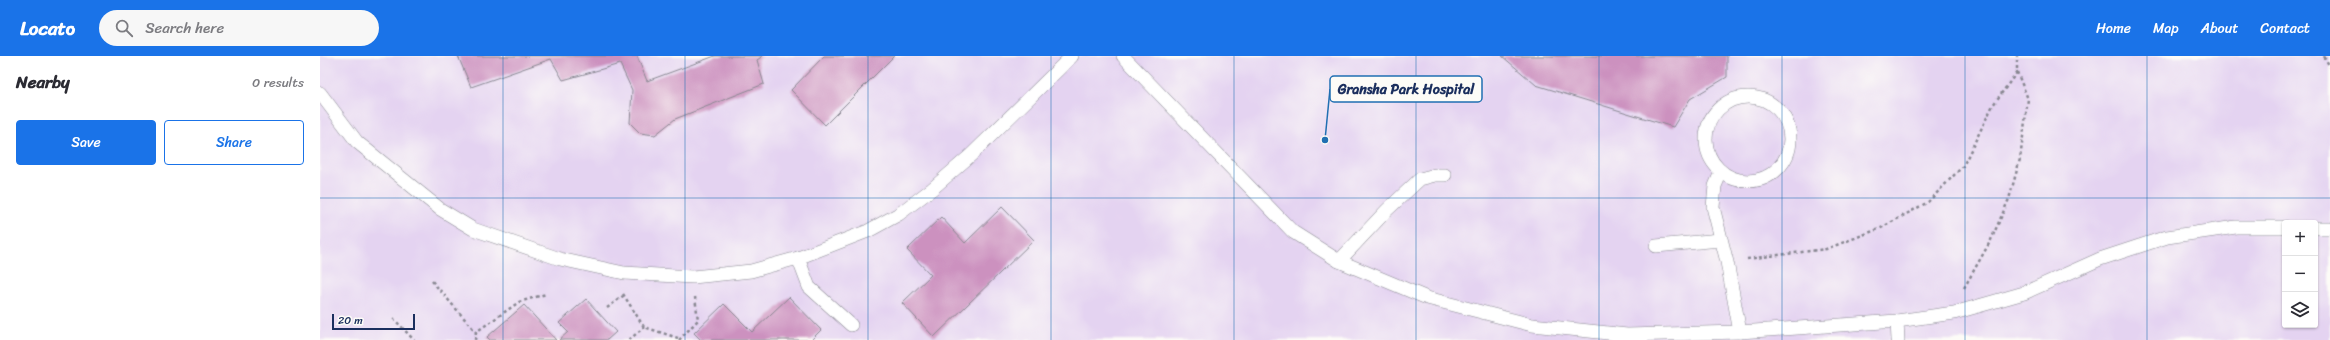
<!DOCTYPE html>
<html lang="en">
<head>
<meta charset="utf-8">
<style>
  :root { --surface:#fff; --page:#f7f7f7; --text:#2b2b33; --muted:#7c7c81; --line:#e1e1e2; --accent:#1a73e8 }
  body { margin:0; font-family:Sriracha,sans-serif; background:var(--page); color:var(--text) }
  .controls { position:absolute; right:12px; bottom:12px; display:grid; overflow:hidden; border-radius:4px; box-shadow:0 1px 3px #0004 }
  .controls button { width:36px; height:36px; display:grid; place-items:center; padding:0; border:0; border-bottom:1px solid var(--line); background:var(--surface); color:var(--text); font:20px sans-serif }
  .scale { position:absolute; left:12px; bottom:10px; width:83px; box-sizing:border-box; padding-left:4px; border:2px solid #1b2f5e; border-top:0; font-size:11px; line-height:14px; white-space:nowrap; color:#1b2f5e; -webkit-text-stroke:3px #fdfcf7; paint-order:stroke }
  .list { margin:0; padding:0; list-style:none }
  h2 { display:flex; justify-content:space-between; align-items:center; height:52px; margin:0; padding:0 16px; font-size:17px }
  h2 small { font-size:13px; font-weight:400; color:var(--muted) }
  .actions { display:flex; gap:8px; padding:12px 16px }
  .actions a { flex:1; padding:9px 0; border:1px solid var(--accent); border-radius:4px; text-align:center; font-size:14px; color:var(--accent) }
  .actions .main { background:var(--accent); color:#fff }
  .icon { flex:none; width:22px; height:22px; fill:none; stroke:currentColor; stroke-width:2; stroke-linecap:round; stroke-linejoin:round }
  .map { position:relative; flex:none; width:2010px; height:284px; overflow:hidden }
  header { display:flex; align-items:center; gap:24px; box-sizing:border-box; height:56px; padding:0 20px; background:var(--accent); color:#fff }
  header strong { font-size:19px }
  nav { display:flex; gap:22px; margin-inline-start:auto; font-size:14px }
  .search { width:280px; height:36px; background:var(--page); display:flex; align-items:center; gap:10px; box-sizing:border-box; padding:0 14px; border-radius:22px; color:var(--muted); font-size:15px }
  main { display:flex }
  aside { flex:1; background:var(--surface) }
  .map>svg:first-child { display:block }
  .built { fill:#e4d3f1; fill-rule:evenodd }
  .building { fill:#cc91bf }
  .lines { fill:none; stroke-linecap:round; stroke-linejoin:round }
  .lane-casing { stroke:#878690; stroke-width:14 }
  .path { stroke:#878690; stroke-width:2.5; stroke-dasharray:3 3; stroke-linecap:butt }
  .lane { stroke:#fff; stroke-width:13 }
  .grid { fill:none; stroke:#1f6fb2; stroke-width:1; stroke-opacity:0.55 }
  .leader { fill:none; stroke:#1f6fb2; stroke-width:1.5 }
  .callout-dot { fill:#1f6fb2; stroke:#fdfcf7; stroke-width:1.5 }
  .callout { fill:#fdfcf7; stroke:#1f6fb2; stroke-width:1.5 }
  .callout-label { font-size:14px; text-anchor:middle; font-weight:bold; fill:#1b2f5e }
</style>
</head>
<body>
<header>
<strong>Locato</strong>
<div class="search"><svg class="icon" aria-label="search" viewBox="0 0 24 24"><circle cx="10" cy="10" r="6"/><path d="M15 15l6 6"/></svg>Search here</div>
<nav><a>Home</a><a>Map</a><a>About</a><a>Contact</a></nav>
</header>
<main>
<aside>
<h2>Nearby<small>0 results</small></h2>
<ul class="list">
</ul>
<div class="actions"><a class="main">Save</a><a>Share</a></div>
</aside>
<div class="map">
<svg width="2010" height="284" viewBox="0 0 2010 284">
  <rect width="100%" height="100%" fill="#fdfcf7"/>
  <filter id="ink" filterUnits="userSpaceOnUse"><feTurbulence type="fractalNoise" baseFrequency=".025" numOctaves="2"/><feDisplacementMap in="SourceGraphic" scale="8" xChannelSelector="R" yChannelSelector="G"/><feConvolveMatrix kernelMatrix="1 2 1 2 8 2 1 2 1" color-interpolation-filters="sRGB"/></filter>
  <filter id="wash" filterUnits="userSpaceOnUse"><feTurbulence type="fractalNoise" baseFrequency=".012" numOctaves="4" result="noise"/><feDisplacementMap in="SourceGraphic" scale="16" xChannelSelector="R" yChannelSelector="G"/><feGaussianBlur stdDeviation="0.9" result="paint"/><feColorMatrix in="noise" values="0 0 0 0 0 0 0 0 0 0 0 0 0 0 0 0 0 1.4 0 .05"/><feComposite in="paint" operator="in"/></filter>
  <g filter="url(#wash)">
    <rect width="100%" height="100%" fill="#f3dec2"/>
    <path class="built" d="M0,0H2010V284H0ZM1965,167H1995V269H1965Z"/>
    <g id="blocks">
      <g class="building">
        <path d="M138,0H317L327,25L395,0H443L437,4L444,28L355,63L335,79L320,77L310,67L312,34L300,8L243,24L231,3L151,31Z"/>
        <path d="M504,0H574L505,69L471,34Z"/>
        <path d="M1182,0H1407V21L1370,43L1353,71L1216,29Z"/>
        <path d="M682,151L714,184L614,281L582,247L611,219L587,194L621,161L645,187Z"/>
        <path d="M469,241L501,274L491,284H381L374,277L404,248L432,276Z"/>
        <path d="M266,243L296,276L287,284H239L248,276L239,267Z"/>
        <path d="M204,249L236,284H170L167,281Z"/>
      </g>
    </g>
  </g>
  <g filter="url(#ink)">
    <use href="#blocks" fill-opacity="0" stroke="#878690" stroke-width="1"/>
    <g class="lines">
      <defs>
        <g id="lane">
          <path d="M803,0L973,176L1019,205L1107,242L1212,269L1307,279L1420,276L1577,265L1634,257L1704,237L1780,203L1847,181L1916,171H1965"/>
          <path d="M0,37L37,86L120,153L153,173L240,203L304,217L373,221L431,215L478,202L548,175L579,158L612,133L651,99L752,0"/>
          <circle cx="1428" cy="83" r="42"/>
          <path d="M1401,116L1395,130L1393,151L1407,206L1420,276"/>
          <path d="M1995,172H2010"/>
          <path d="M1336,190L1400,184"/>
          <path d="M478,202L489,231L531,269"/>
          <path d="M1019,205L1067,154L1100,123L1115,119H1125"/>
          <path d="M1577,265L1578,284"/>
        </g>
      </defs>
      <use href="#lane" class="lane-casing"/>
      <g class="path">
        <path d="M2004,0L2010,11"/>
        <path d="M1427,203L1506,193L1561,172L1608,146L1643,110L1673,49L1697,16"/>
        <path d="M112,225L156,276"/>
        <path d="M1644,232L1671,184L1689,143L1700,103L1708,43L1697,16V0"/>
        <path d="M303,238L324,271L358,282"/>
        <path d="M287,252L303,240"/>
        <path d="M73,262L94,284"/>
        <path d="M155,284L156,276L199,246L226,238"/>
        <path d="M309,284L324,271"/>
        <path d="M359,284L378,264L375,241"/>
      </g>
      <use href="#lane" class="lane"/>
    </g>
  </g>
  <path class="grid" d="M183,0V284M365,0V284M548,0V284M731,0V284M914,0V284M1096,0V284M1279,0V284M1462,0V284M1645,0V284M1827,0V284M0,142H2010"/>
  <path class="leader" d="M1005 84L1010 33"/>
  <circle class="callout-dot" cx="1005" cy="84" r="4"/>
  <rect class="callout" x="1010" y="20" width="152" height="26" rx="4"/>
  <g class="callout-label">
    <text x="1086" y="38">Gransha Park Hospital</text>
  </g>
</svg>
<div class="controls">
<button>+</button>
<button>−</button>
<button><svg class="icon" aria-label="layers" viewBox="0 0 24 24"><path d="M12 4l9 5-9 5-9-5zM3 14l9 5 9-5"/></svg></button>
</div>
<div class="scale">20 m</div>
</div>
</main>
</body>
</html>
